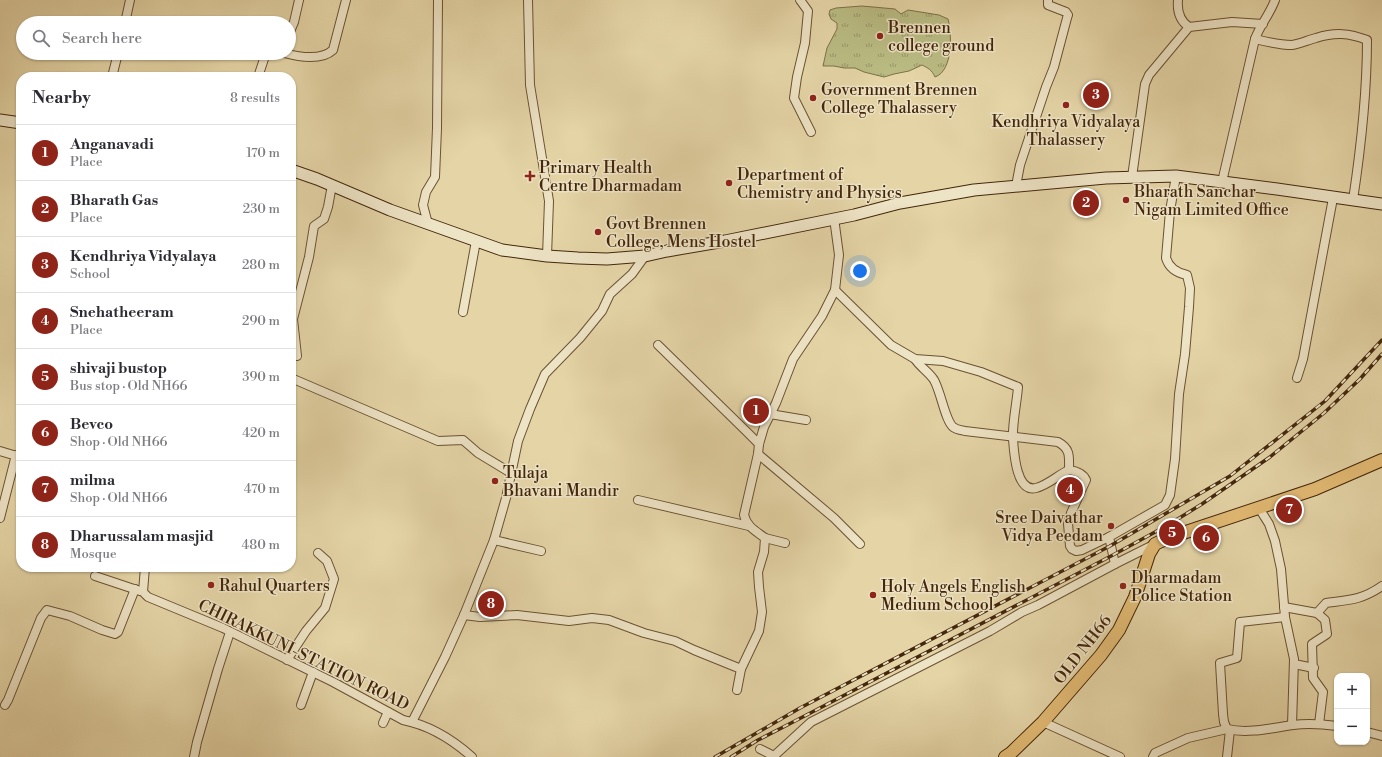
<!DOCTYPE html>
<html lang="en">
<head>
<meta charset="utf-8">
<style>
  :root { --surface:#fff; --page:#f2f2f3; --text:#2b2b33; --muted:#7c7c81; --line:#e1e1e2; --accent:#8f2418 }
  body { margin:0; font-family:"Libre Bodoni",serif; background:var(--page); color:var(--text) }
  .controls { position:absolute; right:12px; bottom:12px; display:grid; overflow:hidden; border-radius:8px; box-shadow:0 1px 3px #0004 }
  .controls button { width:36px; height:36px; display:grid; place-items:center; padding:0; border:0; border-bottom:1px solid var(--line); background:var(--surface); color:var(--text); font:20px sans-serif }
  .you { position:absolute; left:860px; top:271px; width:14px; height:14px; margin:-10px; border:3px solid #fff; border-radius:50%; background:#1a73e8; box-shadow:0 0 0 6px #1a73e833 }
  .badge { display:grid; place-items:center; width:26px; height:26px; border-radius:50%; background:var(--accent); color:#fff; font-size:13px; font-weight:700 }
  .pin { position:absolute; translate:-50% -50%; border:2px solid #fff; box-shadow:0 1px 4px #0006 }
  .list { margin:0; padding:0; list-style:none }
  h2 { display:flex; justify-content:space-between; align-items:center; height:52px; margin:0; padding:0 16px; font-size:17px }
  h2 small { font-size:13px; font-weight:400; color:var(--muted) }
  .list li { display:grid; grid-template-columns:26px 1fr auto; gap:12px; align-items:center; box-sizing:border-box; height:56px; padding:0 16px; border-top:1px solid var(--line) }
  .list b { display:block; font-size:15px; white-space:nowrap }
  .list p { margin:0; font-size:13px; white-space:nowrap; color:var(--muted) }
  .list em { font-size:13px; font-style:normal; color:var(--muted) }
  .icon { flex:none; width:22px; height:22px; fill:none; stroke:currentColor; stroke-width:2; stroke-linecap:round; stroke-linejoin:round }
  .map { position:relative; flex:none; width:1382px; height:757px; overflow:hidden }
  .search { position:absolute; background:var(--surface); box-shadow:0 1px 3px #0004; left:16px; top:16px; width:280px; height:44px; display:flex; align-items:center; gap:10px; box-sizing:border-box; padding:0 14px; border-radius:22px; color:var(--muted); font-size:15px }
  .panel { position:absolute; background:var(--surface); box-shadow:0 1px 3px #0004; left:16px; top:72px; width:280px; height:500px; border-radius:16px }
  .map>svg:first-child { display:block }
  .park { fill:url(#park-tufts); stroke:#7e7047 }
  .lines { fill:none; stroke-linecap:round; stroke-linejoin:round }
  .street-casing { stroke:#6b5232; stroke-width:10 }
  .secondary-casing { stroke:#43260b; stroke-width:13 }
  .primary-casing { stroke:#43260b; stroke-width:14 }
  .street { stroke:#ede3c5; stroke-width:8 }
  .secondary { stroke:#ede3c5; stroke-width:11 }
  .primary { stroke:#e2ba73; stroke-width:12 }
  .rail-casing { stroke:#43260b; stroke-width:3.5 }
  .rail { stroke:#ede3c5; stroke-width:2; stroke-dasharray:6; stroke-linecap:butt }
  .poi-dot { fill:#8f2418; stroke:#ede3c5; stroke-width:1.5 }
  .labels { text-anchor:middle; stroke-width:3; stroke-linejoin:round; paint-order:stroke }
  .poi-label { font-size:16px; fill:#43260b; stroke:#ede3c5; text-anchor:start }
  .street-label { font-size:16px; fill:#43260b; stroke:#ede3c5 }
</style>
</head>
<body>
<div class="map">
<svg width="1382" height="757" viewBox="0 0 1382 757">
  <defs>
    <pattern id="park-tufts" width="24" height="20" patternUnits="userSpaceOnUse"><rect width="24" height="20" fill="#b9bb83"/><path d="M3 7l-1-3M5 7V3M7 7l1-3M15 17l-1-3M17 17v-4M19 17l1-3" fill="none" stroke="#989869"/></pattern>
  </defs>
  <rect width="100%" height="100%" fill="#e4d4a6"/>
  <filter id="stains"><feTurbulence type="fractalNoise" baseFrequency=".005" numOctaves="4"/><feColorMatrix values="0 0 0 0 .2 0 0 0 0 .09 0 0 0 0 .02 0 0 0 .5 -.17"/></filter>
  <radialGradient id="worn" r=".72"><stop offset=".6" stop-color="#630" stop-opacity="0"/><stop offset="1" stop-color="#630" stop-opacity=".3"/></radialGradient>
  <path class="park" d="M862,6L895,9L901,14L908,10L939,15L948,19C952,34 953,71 935,77C932,70 928,68 922,65L909,71L894,74L884,77L864,72L855,68H844L834,66H823L827,48L837,29V23L831,19L829,14L830,10L836,8Z"/>
  <g class="lines">
    <defs>
      <g id="street">
        <path d="M528,0L530,85L549,201L547,256"/>
        <path d="M800,0L808,11L805,43L797,77L794,98L811,132"/>
        <path d="M1178,0C1177,11 1180,21 1189,27"/>
        <path d="M125,23L130,0"/>
        <path d="M289,34L294,22L299,0"/>
        <path d="M1255,39C1267,42 1280,45 1292,45C1300,44 1308,40 1316,38C1335,32 1349,33 1367,40C1367,93 1361,147 1353,200"/>
        <path d="M284,53C299,57 321,61 333,50L346,0"/>
        <path d="M112,77L118,53"/>
        <path d="M258,77L266,53"/>
        <path d="M1132,177L1145,84L1149,75L1189,27L1232,22L1263,24"/>
        <path d="M1222,182L1255,39C1260,25 1270,14 1275,0"/>
        <path d="M1016,186L1020,165L1046,87L1054,67L1067,18L1068,15L1066,12L1048,5V0"/>
        <path d="M834,218L839,255L835,290"/>
        <path d="M428,224L423,205L426,192L435,177L437,128L438,0"/>
        <path d="M463,312L476,241"/>
        <path d="M658,345L746,431L759,444"/>
        <path d="M297,356L293,319L309,257L314,226L324,219L328,207L332,185"/>
        <path d="M915,359C920,367 929,372 934,380C941,392 945,420 953,427C957,430 961,430 965,431L1058,442C1071,449 1069,457 1069,470"/>
        <path d="M291,378L438,441L463,440L478,453L511,473"/>
        <path d="M1297,378L1303,359L1333,198"/>
        <path d="M770,414L806,420"/>
        <path d="M0,451L20,457"/>
        <path d="M758,454L834,518L860,544"/>
        <path d="M638,500L749,526"/>
        <path d="M1259,508L1269,524L1275,541L1281,569L1285,617L1294,659L1292,725"/>
        <path d="M0,518L16,455"/>
        <path d="M765,538L785,543"/>
        <path d="M494,540L541,551"/>
        <path d="M1155,544L1115,564L1109,537L1165,505L1170,495L1175,459L1179,394L1185,354L1189,307L1190,288L1187,275C1177,273 1169,268 1166,258L1170,211L1176,176"/>
        <path d="M145,567L143,592L148,597L223,628L333,682L403,720C428,725 453,740 472,757"/>
        <path d="M95,576L140,591"/>
        <path d="M1284,607L1317,613"/>
        <path d="M464,615L480,617L517,615L569,621L592,618L609,620L644,633L675,641L694,650L741,669"/>
        <path d="M287,660L306,631L325,608L334,579L327,561L318,553"/>
        <path d="M1294,664L1314,668"/>
        <path d="M737,690L741,669L759,631L762,612L759,587L758,572L764,552L765,538C756,531 747,527 744,515L758,454L759,444L764,427L776,403L793,359L822,316L835,290L891,345L915,359L943,361L981,372L1018,387C1017,402 1012,424 1013,439C1014,452 1016,493 1036,488C1048,485 1058,475 1069,470C1076,471 1083,473 1086,480L1071,513L1068,524L1070,546L1072,549L1076,551L1082,550L1109,537"/>
        <path d="M5,705L8,700L41,618L47,610L70,616L102,630L115,634L118,632L135,589"/>
        <path d="M301,705L313,672"/>
        <path d="M412,722L445,657L464,615L494,540L506,498L518,441L530,409L545,374L580,338L602,311L610,294L632,274L645,256"/>
        <path d="M1043,722L1120,757"/>
        <path d="M383,723L388,712"/>
        <path d="M1319,724L1323,692L1313,678L1312,644L1327,634L1325,620L1317,613L1326,603C1349,600 1362,600 1382,586"/>
        <path d="M1227,729L1224,722L1223,714L1220,663L1237,658L1240,622L1285,617"/>
        <path d="M1367,732L1382,736"/>
        <path d="M760,749L774,756L811,722L990,631L1022,612L1038,605L1115,564"/>
        <path d="M194,757L197,742L218,669L230,632"/>
        <path d="M1153,757L1155,753L1188,738L1227,729C1248,734 1272,728 1293,725C1308,723 1322,724 1337,726"/>
        <path d="M1227,757L1230,730"/>
      </g>
      <g id="secondary">
        <path d="M0,120L21,123"/>
        <path d="M291,170L317,179L390,210L502,250L547,256L578,258L607,259L645,256L667,251L725,241L854,215L900,203L974,190L1106,178L1176,176L1277,189L1382,204"/>
      </g>
      <path id="primary" d="M1005,757L1011,753L1043,722L1101,655L1119,630L1135,597L1149,554L1155,544L1168,538L1315,489L1382,460"/>
    </defs>
    <use href="#street" class="street-casing"/>
    <use href="#secondary" class="secondary-casing"/>
    <use href="#primary" class="primary-casing"/>
    <use href="#street" class="street"/>
    <use href="#secondary" class="secondary"/>
    <use href="#primary" class="primary"/>
    <defs>
      <g id="rail">
        <path d="M715,757L800,708L1110,546L1230,476L1325,401L1382,340"/>
        <path d="M731,757L758,740L795,721L1113,555L1168,525L1202,504L1270,457L1324,413L1360,379L1382,354"/>
      </g>
    </defs>
    <use href="#rail" class="rail-casing"/>
    <use href="#rail" class="rail"/>
  </g>
  <g class="poi-dot">
    <circle cx="880" cy="36" r="4"/>
    <circle cx="813" cy="98" r="4"/>
    <circle cx="1066" cy="105" r="4"/>
    <path d="M528 170h4v4h4v4h-4v4h-4v-4h-4v-4h4z"/>
    <circle cx="729" cy="183" r="4"/>
    <circle cx="1126" cy="200" r="4"/>
    <circle cx="598" cy="232" r="4"/>
    <circle cx="495" cy="481" r="4"/>
    <circle cx="1111" cy="526" r="4"/>
    <circle cx="211" cy="585" r="4"/>
    <circle cx="1123" cy="586" r="4"/>
    <circle cx="873" cy="595" r="4"/>
  </g>
  <g class="labels">
    <g class="poi-label">
      <text x="888" y="33">Brennen<tspan x="888" dy="18">college ground</tspan></text>
      <text x="821" y="95">Government Brennen<tspan x="821" dy="18">College Thalassery</tspan></text>
      <text x="1066" y="127" text-anchor="middle">Kendhriya Vidyalaya<tspan x="1066" dy="18">Thalassery</tspan></text>
      <text x="539" y="173">Primary Health<tspan x="539" dy="18">Centre Dharmadam</tspan></text>
      <text x="737" y="180">Department of<tspan x="737" dy="18">Chemistry and Physics</tspan></text>
      <text x="1134" y="197">Bharath Sanchar<tspan x="1134" dy="18">Nigam Limited Office</tspan></text>
      <text x="606" y="229">Govt Brennen<tspan x="606" dy="18">College, Mens Hostel</tspan></text>
      <text x="503" y="478">Tulaja<tspan x="503" dy="18">Bhavani Mandir</tspan></text>
      <text x="1103" y="523" text-anchor="end">Sree Daivathar<tspan x="1103" dy="18">Vidya Peedam</tspan></text>
      <text x="1131" y="583">Dharmadam<tspan x="1131" dy="18">Police Station</tspan></text>
      <text x="219" y="591">Rahul Quarters</text>
      <text x="881" y="592">Holy Angels English<tspan x="881" dy="18">Medium School</tspan></text>
    </g>
    <g class="street-label">
      <text transform="translate(1082 649) rotate(-52)" y="6">OLD NH66</text>
      <text transform="translate(304 654) rotate(26)" y="6">CHIRAKKUNI-STATION ROAD</text>
    </g>
  </g>
  <rect width="100%" height="100%" filter="url(#stains)"/>
  <rect width="100%" height="100%" fill="url(#worn)"/>
</svg>
<div class="controls">
<button>+</button>
<button>−</button>
</div>
<div class="you"></div>
<div class="pin badge" style="left:756px;top:411px">1</div>
<div class="pin badge" style="left:1086px;top:203px">2</div>
<div class="pin badge" style="left:1096px;top:95px">3</div>
<div class="pin badge" style="left:1070px;top:490px">4</div>
<div class="pin badge" style="left:1172px;top:533px">5</div>
<div class="pin badge" style="left:1206px;top:538px">6</div>
<div class="pin badge" style="left:1289px;top:510px">7</div>
<div class="pin badge" style="left:491px;top:604px">8</div>
<div class="search"><svg class="icon" aria-label="search" viewBox="0 0 24 24"><circle cx="10" cy="10" r="6"/><path d="M15 15l6 6"/></svg>Search here</div>
<section class="panel">
<h2>Nearby<small>8 results</small></h2>
<ul class="list">
<li><span class="badge">1</span><div><b>Anganavadi</b><p>Place</p></div><em>170 m</em></li>
<li><span class="badge">2</span><div><b>Bharath Gas</b><p>Place</p></div><em>230 m</em></li>
<li><span class="badge">3</span><div><b>Kendhriya Vidyalaya</b><p>School</p></div><em>280 m</em></li>
<li><span class="badge">4</span><div><b>Snehatheeram</b><p>Place</p></div><em>290 m</em></li>
<li><span class="badge">5</span><div><b>shivaji bustop</b><p>Bus stop · Old NH66</p></div><em>390 m</em></li>
<li><span class="badge">6</span><div><b>Bevco</b><p>Shop · Old NH66</p></div><em>420 m</em></li>
<li><span class="badge">7</span><div><b>milma</b><p>Shop · Old NH66</p></div><em>470 m</em></li>
<li><span class="badge">8</span><div><b>Dharussalam masjid</b><p>Mosque</p></div><em>480 m</em></li>
</ul>
</section>
</div>
</body>
</html>
